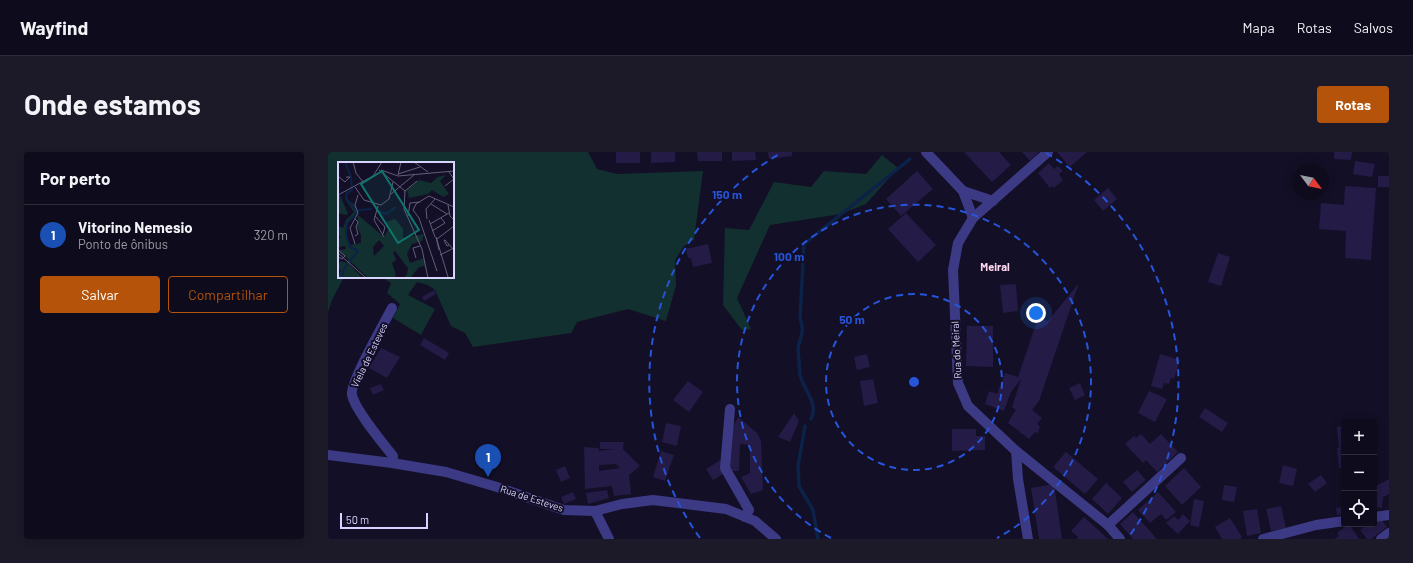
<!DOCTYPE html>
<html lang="pt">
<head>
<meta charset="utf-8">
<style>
  :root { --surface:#0e0b1c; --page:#1c1929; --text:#f1f3f6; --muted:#9b9ba3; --line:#2e2b3b; --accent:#b45309 }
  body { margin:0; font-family:Barlow,sans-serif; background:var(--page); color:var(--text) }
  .controls { position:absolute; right:12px; bottom:12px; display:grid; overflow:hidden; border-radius:4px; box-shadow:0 2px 10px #0003 }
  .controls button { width:36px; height:36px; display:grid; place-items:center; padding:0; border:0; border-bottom:1px solid var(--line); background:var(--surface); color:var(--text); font:20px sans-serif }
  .compass { position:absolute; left:965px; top:12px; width:36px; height:36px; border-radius:50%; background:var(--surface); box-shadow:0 2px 10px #0003; rotate:122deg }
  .scale { position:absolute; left:12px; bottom:10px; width:88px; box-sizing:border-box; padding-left:4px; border:2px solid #d9d4ff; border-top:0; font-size:11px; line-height:14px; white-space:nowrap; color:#d9d4ff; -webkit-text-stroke:3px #130f26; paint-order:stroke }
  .you { position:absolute; left:708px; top:161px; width:14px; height:14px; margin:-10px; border:3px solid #fff; border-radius:50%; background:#1a73e8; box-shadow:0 0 0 6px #1a73e833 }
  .badge { display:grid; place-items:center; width:26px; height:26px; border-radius:50%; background:var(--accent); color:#fff; font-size:13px; font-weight:700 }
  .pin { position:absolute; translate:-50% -33px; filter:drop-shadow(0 1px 2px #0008) }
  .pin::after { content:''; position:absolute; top:21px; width:14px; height:12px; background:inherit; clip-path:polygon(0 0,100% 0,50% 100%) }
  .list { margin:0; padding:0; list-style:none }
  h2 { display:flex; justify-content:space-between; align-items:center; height:52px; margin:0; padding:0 16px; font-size:17px }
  h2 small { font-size:13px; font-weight:400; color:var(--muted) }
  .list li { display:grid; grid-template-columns:26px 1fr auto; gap:12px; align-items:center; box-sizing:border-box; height:60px; padding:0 16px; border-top:1px solid var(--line) }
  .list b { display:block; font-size:15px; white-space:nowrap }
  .list p { margin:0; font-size:13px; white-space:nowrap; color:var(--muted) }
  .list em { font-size:13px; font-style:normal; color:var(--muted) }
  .actions { display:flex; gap:8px; padding:12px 16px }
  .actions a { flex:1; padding:9px 0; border:1px solid var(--accent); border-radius:4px; text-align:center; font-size:14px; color:var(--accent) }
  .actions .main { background:var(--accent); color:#fff }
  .icon { flex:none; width:22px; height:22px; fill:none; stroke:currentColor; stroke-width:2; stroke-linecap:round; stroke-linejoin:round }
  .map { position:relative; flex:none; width:1061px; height:387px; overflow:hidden; border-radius:4px }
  header { display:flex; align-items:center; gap:24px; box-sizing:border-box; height:56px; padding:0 20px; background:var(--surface); border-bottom:1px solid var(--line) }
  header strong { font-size:19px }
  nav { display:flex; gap:22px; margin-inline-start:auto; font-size:14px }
  .intro { display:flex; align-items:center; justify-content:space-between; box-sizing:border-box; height:96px; padding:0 24px }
  h1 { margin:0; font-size:28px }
  .button { padding:10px 18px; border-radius:4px; background:var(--accent); color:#fff; font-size:14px; font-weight:700 }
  main { display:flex; gap:24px; padding:0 24px }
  aside { flex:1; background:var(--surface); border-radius:4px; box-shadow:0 2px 10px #0003 }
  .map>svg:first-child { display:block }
  .green { fill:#12302f }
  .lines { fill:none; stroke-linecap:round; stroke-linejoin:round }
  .stream { stroke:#0c2248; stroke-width:3.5 }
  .building { fill:#241b47; fill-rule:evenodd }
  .minor { stroke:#3d3a85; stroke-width:10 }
  .tertiary { stroke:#3d3a85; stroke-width:10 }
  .ring { fill:none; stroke:#2655da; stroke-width:2; stroke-dasharray:7 5 }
  .labels { text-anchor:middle; stroke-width:4; stroke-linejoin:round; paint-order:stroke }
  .street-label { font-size:10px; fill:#d9d4ff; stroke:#130f26 }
  .neighbourhood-label { font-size:11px; font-weight:bold; fill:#ffd6f0; stroke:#130f26 }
  .inset-river { fill:none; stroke:#0c2248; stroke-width:2 }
  .inset-road { fill:none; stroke:#625e7d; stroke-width:1 }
  .view { fill:#0f766e; fill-opacity:0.15; stroke:#0f766e; stroke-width:2 }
  .inset-edge { fill:none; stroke:#d9d4ff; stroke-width:2 }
  .centre { fill:#2655da; stroke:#130f26; stroke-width:2 }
  .ring-label { font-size:12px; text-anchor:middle; font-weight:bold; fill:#2655da; stroke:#130f26; stroke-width:4; stroke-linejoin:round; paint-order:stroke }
</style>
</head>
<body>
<header>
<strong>Wayfind</strong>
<nav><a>Mapa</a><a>Rotas</a><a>Salvos</a></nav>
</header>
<div class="intro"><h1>Onde estamos</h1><a class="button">Rotas</a></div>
<main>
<aside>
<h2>Por perto<small></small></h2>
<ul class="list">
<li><span class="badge" style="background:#1a4fb4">1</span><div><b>Vitorino Nemesio</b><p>Ponto de ônibus</p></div><em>320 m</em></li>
</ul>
<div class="actions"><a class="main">Salvar</a><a>Compartilhar</a></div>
</aside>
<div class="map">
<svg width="1061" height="387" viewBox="0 0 1061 387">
  <rect width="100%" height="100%" fill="#130f26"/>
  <g class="green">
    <path d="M0,0H260L269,17L289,22L375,19L366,88L356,94L347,108L348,133L338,169L300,157L249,170L243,181L145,195L137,181L123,174L107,138L100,133L89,130L80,143L107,157L93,183L65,166L72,152L59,141L63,131L53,125H125V11H11V125H16L4,148L0,160Z"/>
    <path d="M554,3L570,16L538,52L513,62L442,73L409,146L423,177L414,178L395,153L397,76L421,78L446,30L483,35L496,19L538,22Z"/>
  </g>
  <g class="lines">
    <g class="stream">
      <path d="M483,267C491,251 476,239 472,223C472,221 470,197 470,196C473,182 477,180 472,166L476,92L582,7"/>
      <path d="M477,274L470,314L471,334L485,358L490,387"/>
    </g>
  </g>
  <g class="building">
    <rect x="288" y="0" width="24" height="11"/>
    <path d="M323,0H347V10L323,11Z"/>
    <path d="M369,0H394V9H370Z"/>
    <path d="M404,0H427L428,8L404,9Z"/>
    <path d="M440,0H464V4L441,7Z"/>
    <path d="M636,0H671L683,13L664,30Z"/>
    <path d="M694,0H711L702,9Z"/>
    <path d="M729,0H759L742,15Z"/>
    <path d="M1006,0H1024L1023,8L1006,7Z"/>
    <path d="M1027,9L1047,12L1044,25L1025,22Z"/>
    <path d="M721,11L726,17L730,14L735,19L731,22L735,28L726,36L724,34L722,36L710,21Z"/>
    <path d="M589,19L605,37L573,64L558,47Z"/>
    <rect x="1050" y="24" width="11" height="11"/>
    <path d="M1017,34L1048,36L1043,108L1017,106L1018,79L991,77L993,51L1016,53Z"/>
    <path d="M780,36L789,47L775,59L766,48Z"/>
    <path d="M578,61L608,93L590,110L560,77Z"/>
    <path d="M380,92L384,111L365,115L363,106H360L358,97Z"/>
    <path d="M890,101L902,105L893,134L880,130Z"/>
    <path d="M751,131L711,249L704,258L714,266L709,272L712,274L710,281L707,280L701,287L680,271L683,265L688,258L684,255L693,227L683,240L676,259L657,252L661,239L669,242L677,221L690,225L710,166L720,169Z"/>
    <path d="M688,132L690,159L675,161L672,133Z"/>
    <path d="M106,138L108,142L96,149L94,145Z"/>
    <path d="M639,174H665V215L638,214Z"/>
    <path d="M96,186L121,201L117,208L92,193Z"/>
    <path d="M53,196L72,205L59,226L41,216Z"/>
    <path d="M539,202L542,215L529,218L526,205Z"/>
    <path d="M832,202L852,208L846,227L843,226L841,232L836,231L834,237L823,234Z"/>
    <path d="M545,227L550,251L536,254L532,229Z"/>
    <path d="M360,229L375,240L361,260L345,248Z"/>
    <path d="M752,231L757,243L747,248L741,236Z"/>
    <path d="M53,232L56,238L45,243L42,236Z"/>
    <path d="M821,239L839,247L827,270L810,261Z"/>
    <path d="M877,256L900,271L894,280L871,265Z"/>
    <path d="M466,261L471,269L462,290L450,285Z"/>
    <path d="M410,265L429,281L433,289L435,338L423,342L413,325L422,321V293L412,292L411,319H400L385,328L378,317L394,307L404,277Z"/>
    <path d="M338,271L353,274L349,294L334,290Z"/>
    <path d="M1016,274V316H1011L1009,296H1011L1009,275Z"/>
    <path d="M624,277H648V284H657V298L624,299Z"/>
    <path d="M813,282L822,292L833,282L850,300L829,320L818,308L815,311L797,292L806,284L808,286Z"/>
    <path d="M272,290H296L295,297L312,314L301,323L303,342L286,344L284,334L257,337L256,295L271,296L270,299L287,297H272ZM288,312L292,316L271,319V313Z"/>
    <path d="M333,299L346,303L337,329L325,325Z"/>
    <path d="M738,300L770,327L757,342L725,315Z"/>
    <path d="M955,313L969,317L965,334L951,331Z"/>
    <path d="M237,314L242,326L233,330L228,318Z"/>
    <path d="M856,316L873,335L854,353L837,334Z"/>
    <path d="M809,318L818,328L804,340L795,330Z"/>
    <path d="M993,323L999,331L987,340L980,332Z"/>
    <path d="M1061,327V342L1055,345L1054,356L1046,355V335Z"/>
    <path d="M778,331L794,346L780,362L764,347Z"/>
    <path d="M726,332L734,387H711L703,336Z"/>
    <path d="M896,333L909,335L906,350L894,348Z"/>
    <path d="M279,338L281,346L260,352L258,341Z"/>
    <path d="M245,340L248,347L236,352L233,345Z"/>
    <path d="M830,340L848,360L838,368L833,362L822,371L810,358Z"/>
    <path d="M866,347L876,349L871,375L862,373Z"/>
    <path d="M953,354L958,376L943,379L938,357Z"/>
    <path d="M1016,355V362L1009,363L1008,356Z"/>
    <path d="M929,357L933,381L919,384L915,359Z"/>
    <path d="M805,360L829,387H805L792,372Z"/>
    <path d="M855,362L862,369L850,382L838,371L846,364L850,368Z"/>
    <path d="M1051,364L1059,375L1043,387H1039L1032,378L1040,372H1046V368Z"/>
    <path d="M756,365L780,387H749L750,385L743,379Z"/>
    <path d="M902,366L914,385L912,387H894L887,375Z"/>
    <path d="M1021,372L1031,387H1006L1011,384L1009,381Z"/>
  </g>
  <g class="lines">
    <g class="minor">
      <path d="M598,0L635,39L645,66"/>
      <path d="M720,0L645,66L630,91L625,118L630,231L640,254L688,299L780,373L792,387"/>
      <path d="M635,39L665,49"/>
      <path d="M402,257L397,316L421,358L417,365"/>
      <path d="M688,299L690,327L700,387"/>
      <path d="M64,311L65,304C54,290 27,258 24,243C21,232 57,170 64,156"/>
      <path d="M267,359L281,387"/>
      <path d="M780,373L853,306"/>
    </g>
    <g class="tertiary">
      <path d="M0,303L64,311L118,320L169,335L236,358L267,359L294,352L325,348L398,357L427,369L448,387"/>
      <path d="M1046,365L1061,363"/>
      <path d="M935,387L988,373L1016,369"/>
      <path d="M1053,387L1061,381"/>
    </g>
  </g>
  <g class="ring">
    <circle cx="586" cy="230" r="88"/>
    <path d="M503 386A177 177 0 1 1 669 386"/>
    <path d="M372 386A265 265 0 0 1 453 1M718 1A265 265 0 0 1 800 386"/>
  </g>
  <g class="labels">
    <g class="street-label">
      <text transform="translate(628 198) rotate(-93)" y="4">Rua do Meiral</text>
      <text transform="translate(41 203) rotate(-64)" y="4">Viela de Esteves</text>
      <text transform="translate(204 346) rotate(18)" y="4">Rua de Esteves</text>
    </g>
    <g class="neighbourhood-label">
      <text x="667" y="119">Meiral</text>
    </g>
  </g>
  <g transform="translate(10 10)">
    <rect width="116" height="116" fill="#130f26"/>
    <path d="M108,13L102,19L111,32L105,35L94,28L90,32L71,36L69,28L81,18L93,21L100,15ZM14,27L9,32V37L16,42L20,52L9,62L8,73L12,83L23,81V73L19,65L20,53L46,75L51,66L48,60L57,57L65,67V76L86,72L84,79L74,82L69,92L72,101L86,96L87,104L81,105L72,116H66L69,112L70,106L57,89L55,90L58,98L54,101L58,113L55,116H30L13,100L12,103L25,116H0L3,108H0V102L3,99L9,101L11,95L10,97L0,88L8,87L7,84L1,85L0,78L3,75L0,73V64L5,66L8,58L16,50L7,37L8,31ZM41,78L46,84L36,94L35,85ZM2,33L10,52L8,53L0,51V34Z" fill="#12302f" fill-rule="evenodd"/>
    <path class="inset-river" d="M20,48L34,47M40,49L48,52L58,45M4,116L6,107L20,89L12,85L8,73L9,61L20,50L9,38L8,32L14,28L13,15L7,0"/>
    <path class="inset-road" d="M15,0L18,11L25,20M76,0L90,10M41,8L67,29L66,47L84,87L90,116M43,8L60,14L116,9M60,12L82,5M60,13L63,0M0,14L7,20L12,15H8M107,24L116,17L111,10M17,25L26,38L43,43L51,37L55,20M67,29L79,19M53,32L76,13M0,33L35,14L44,0M93,42L109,52M110,43L112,54L116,58M40,44L36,58L46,75M37,54L47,65L45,72M70,54L72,41L82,40M17,57L20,60L18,65L20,72L17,74M89,57L88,47L97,37M91,58L97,75M92,62L111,51M94,69L107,61L103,56M99,77L116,64M17,82L12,66L20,51L17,43L20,33M111,83L109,84L106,78H107L115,87M0,88L7,94L4,97L0,95M101,88L98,75L110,115M0,91L28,116M102,93L116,86M78,96L75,86L82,84M99,109L81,56L75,48L78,42L91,34L116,45"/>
    <path class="view" d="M44,9L81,68L60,81L23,22Z"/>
    <rect width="116" height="116" class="inset-edge"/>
  </g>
  <circle cx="586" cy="230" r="6" class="centre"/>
  <g class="ring-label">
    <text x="399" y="47">150 m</text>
    <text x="461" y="109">100 m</text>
    <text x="524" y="172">50 m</text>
  </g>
</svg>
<div class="controls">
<button>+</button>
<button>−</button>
<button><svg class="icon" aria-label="locate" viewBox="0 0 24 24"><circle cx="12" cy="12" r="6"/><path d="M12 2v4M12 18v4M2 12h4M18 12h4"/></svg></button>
</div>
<svg class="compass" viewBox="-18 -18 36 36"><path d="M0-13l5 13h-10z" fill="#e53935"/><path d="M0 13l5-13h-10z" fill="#9b9ba3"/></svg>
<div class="scale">50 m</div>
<div class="you"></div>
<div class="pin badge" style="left:160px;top:325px;background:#1a4fb4">1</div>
</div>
</main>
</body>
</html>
